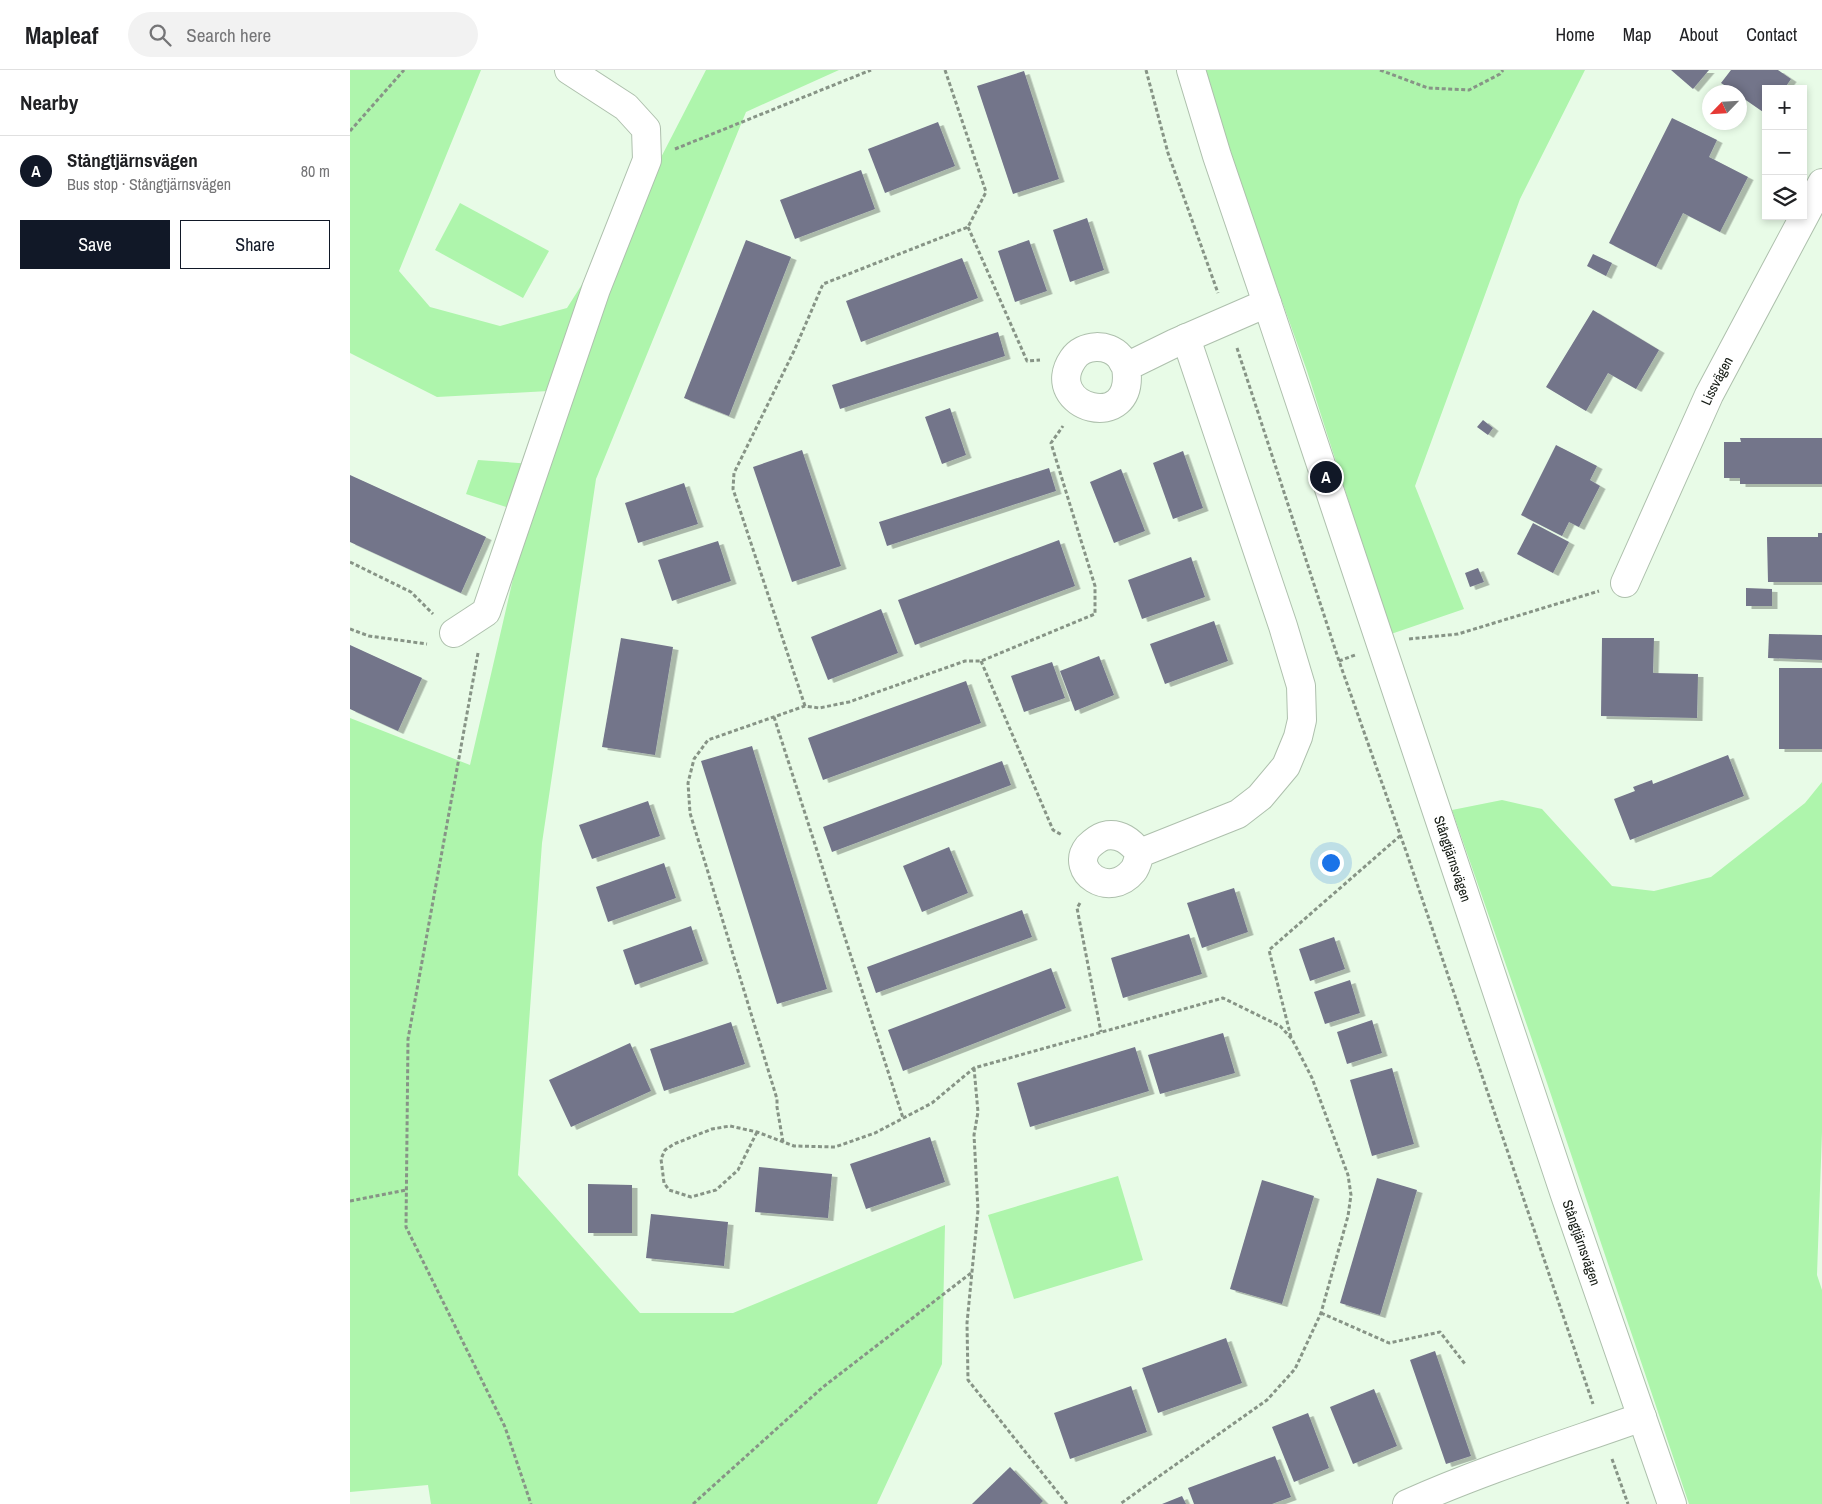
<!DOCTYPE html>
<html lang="en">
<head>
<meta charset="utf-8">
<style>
  :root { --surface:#fff; --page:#f2f2f2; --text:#202124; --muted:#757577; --line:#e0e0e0; --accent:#111827 }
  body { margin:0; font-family:"Archivo Narrow",sans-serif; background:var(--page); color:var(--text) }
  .controls { position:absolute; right:15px; top:15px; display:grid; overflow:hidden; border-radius:0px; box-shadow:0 2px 8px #0003 }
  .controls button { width:45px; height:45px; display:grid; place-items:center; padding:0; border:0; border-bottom:1px solid var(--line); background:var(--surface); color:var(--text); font:25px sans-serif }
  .compass { position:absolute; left:1352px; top:15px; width:45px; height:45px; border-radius:50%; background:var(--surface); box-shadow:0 2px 8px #0003; rotate:245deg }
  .you { position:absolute; left:980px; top:792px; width:18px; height:18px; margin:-12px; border:4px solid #fff; border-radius:50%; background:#1a73e8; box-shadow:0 0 0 8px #1a73e833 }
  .badge { display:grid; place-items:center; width:32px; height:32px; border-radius:50%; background:var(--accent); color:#fff; font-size:16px; font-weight:700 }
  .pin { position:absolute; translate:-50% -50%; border:2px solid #fff; box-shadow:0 1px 5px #0006 }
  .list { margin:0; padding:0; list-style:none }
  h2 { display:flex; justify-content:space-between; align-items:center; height:65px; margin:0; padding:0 20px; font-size:21px }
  h2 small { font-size:16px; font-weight:400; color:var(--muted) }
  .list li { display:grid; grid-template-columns:32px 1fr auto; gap:15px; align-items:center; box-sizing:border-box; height:70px; padding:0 20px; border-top:1px solid var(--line) }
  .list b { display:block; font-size:19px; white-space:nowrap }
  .list p { margin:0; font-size:16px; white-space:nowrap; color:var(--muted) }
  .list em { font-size:16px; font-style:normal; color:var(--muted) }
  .actions { display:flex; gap:10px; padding:15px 20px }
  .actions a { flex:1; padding:11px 0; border:1px solid var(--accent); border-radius:0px; text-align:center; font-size:18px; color:var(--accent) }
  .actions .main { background:var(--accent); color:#fff }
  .icon { flex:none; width:28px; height:28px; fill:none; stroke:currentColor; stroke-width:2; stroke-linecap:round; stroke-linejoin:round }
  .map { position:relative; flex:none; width:1472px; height:1434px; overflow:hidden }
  header { display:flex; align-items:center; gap:30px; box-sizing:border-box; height:70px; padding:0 25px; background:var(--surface); border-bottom:1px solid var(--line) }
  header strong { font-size:24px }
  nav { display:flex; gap:28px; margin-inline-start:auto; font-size:18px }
  .search { width:350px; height:45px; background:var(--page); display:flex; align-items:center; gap:12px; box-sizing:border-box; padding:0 18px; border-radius:28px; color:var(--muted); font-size:19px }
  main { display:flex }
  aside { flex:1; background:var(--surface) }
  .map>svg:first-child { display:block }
  .green { fill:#aef5ac }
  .building { fill:#73748a; filter:url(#shadow) }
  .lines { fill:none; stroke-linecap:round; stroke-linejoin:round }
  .minor-casing { stroke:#aec0ad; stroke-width:30 }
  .path { stroke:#879486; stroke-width:3; stroke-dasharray:4 2.5; stroke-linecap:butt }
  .minor { stroke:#fff; stroke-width:28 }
  .labels { text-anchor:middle; stroke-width:5; stroke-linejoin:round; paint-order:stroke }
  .street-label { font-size:14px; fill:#131912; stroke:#e8fbe7 }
</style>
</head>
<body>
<header>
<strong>Mapleaf</strong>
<div class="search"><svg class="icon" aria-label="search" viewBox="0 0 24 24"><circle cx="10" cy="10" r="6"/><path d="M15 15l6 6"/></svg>Search here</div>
<nav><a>Home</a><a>Map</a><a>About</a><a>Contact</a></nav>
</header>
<main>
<aside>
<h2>Nearby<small></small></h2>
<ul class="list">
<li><span class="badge">A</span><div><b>Stångtjärnsvägen</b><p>Bus stop · Stångtjärnsvägen</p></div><em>80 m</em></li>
</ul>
<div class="actions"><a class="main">Save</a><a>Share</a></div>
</aside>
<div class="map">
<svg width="1472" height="1434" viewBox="0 0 1472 1434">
  <defs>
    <filter id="shadow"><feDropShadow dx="5.5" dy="3" stdDeviation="0" flood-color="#0004"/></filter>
  </defs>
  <rect width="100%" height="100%" fill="#e8fbe7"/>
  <g class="green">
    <path d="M0,0H131L49,201L80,237L150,256L217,238L304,101L356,0H489L396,42L246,409L192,773L168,1105L290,1243H383L595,1155L592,1294L527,1434H81L78,1415L0,1422V648L120,695L178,444L116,424L128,390L196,395L217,320L87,327L0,283Z"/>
    <path d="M856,0H1235L1170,129L1065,416L1114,539L1041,564L957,301L883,94Z"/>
    <path d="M110,133L199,181L173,228L85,180Z"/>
    <path d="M1472,712V1062L1467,1205L1472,1220V1434H1339L1195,1007L1102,740L1152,730L1192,739L1262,816L1304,821L1361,807L1455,733Z"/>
    <path d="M768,1106L793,1190L664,1229L638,1145Z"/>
  </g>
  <g class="building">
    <path d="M1321,0H1359L1343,19Z"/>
    <path d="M1381,0H1428L1441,9L1434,19H1416V44L1390,26V22H1385L1371,13Z"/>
    <path d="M674,1L709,109L663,124L627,16Z"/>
    <path d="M1322,48L1367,70L1359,87L1398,107L1370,162L1333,143L1306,197L1259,173Z"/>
    <path d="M588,52L605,96L535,123L518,79Z"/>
    <path d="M511,100L525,139L445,169L430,130Z"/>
    <path d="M737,148L754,200L720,212L703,160Z"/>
    <path d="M396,170L441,187L379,346L334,328Z"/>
    <path d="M679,170L697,221L665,232L648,181Z"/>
    <path d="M1243,184L1262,193L1256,206L1237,196Z"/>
    <path d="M612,188L628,228L511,272L496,231Z"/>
    <path d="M1243,240L1309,280L1286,319L1258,303L1236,341L1196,317Z"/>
    <path d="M648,262L655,286L490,339L482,315Z"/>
    <path d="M600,338L616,385L592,394L575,347Z"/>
    <path d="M1133,350L1143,358L1138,365L1127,357Z"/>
    <path d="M1390,368H1472V414H1390V408H1374V372H1391Z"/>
    <path d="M1206,375L1247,396L1240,410L1250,416L1229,457L1219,452L1212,466L1171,445Z"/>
    <path d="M452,380L491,496L442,512L403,397Z"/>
    <path d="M833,381L853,438L823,449L803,393Z"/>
    <path d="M699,398L706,421L537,476L529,452Z"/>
    <path d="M771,399L795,461L764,473L740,412Z"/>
    <path d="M0,405L136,467L111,523L0,472Z"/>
    <path d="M334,413L348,454L288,473L275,433Z"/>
    <path d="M1183,453L1219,472L1203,503L1167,484Z"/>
    <path d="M1468,463H1472V512H1418L1417,467H1468Z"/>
    <path d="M709,470L725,516L565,575L548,530Z"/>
    <path d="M368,471L381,511L322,531L308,490Z"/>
    <path d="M841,487L855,527L792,549L778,510Z"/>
    <path d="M1128,498L1134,512L1120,517L1115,503Z"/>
    <path d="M1396,518L1422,519V536H1396Z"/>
    <path d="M531,539L548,583L478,610L461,567Z"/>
    <path d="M864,551L878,591L815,614L800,574Z"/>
    <path d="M1419,564L1472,565V590L1418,588Z"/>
    <path d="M271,568L323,577L305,685L252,677Z"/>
    <path d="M1252,568H1304L1303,603L1348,604L1347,648L1251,646Z"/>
    <path d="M0,575L72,608L48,661L0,639Z"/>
    <path d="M749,586L764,625L725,641L710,601Z"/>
    <path d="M702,592L715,628L674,642L661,606Z"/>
    <rect x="1429" y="598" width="43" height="81"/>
    <path d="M616,611L631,653L473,710L458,668Z"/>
    <path d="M402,676L477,919L427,934L351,691Z"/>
    <path d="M1378,685L1394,726L1280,770L1264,729L1285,721L1283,717L1302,710L1303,714Z"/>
    <path d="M652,691L661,715L482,782L473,757Z"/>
    <path d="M298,731L310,766L242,789L229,755Z"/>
    <path d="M599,777L618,823L572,842L553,796Z"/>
    <path d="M314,793L326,828L258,852L246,817Z"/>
    <path d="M884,818L898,862L852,878L837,833Z"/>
    <path d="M672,840L682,867L526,923L517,897Z"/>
    <path d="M341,856L353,891L285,915L273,880Z"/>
    <path d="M839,864L852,904L773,928L761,888Z"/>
    <path d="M984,867L995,899L960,911L949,879Z"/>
    <path d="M701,898L716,938L553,1001L538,960Z"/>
    <path d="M1000,910L1010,943L975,954L964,922Z"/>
    <path d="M1022,950L1032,983L997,994L987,962Z"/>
    <path d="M381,952L395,994L314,1021L300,979Z"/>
    <path d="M873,963L885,1003L810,1024L798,985Z"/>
    <path d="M280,973L301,1021L221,1057L199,1010Z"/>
    <path d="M785,977L799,1021L680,1057L667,1013Z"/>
    <path d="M1042,998L1064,1074L1022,1086L1000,1010Z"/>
    <path d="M580,1067L595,1112L516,1139L500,1094Z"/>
    <path d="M409,1097L482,1104L478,1148L405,1142Z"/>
    <path d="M1027,1108L1067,1120L1030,1245L990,1233Z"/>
    <path d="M912,1110L964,1126L932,1234L880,1219Z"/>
    <path d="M238,1114L282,1115V1163H238Z"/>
    <path d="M301,1144L378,1152L374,1196L296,1188Z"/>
    <path d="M876,1268L892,1313L808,1343L792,1298Z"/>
    <path d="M1085,1281L1121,1386L1096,1394L1060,1290Z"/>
    <path d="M781,1316L797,1362L720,1389L704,1343Z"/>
    <path d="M1024,1319L1047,1376L1003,1394L980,1337Z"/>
    <path d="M958,1343L979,1398L944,1412L922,1357Z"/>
    <path d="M925,1386L941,1427L922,1434H844L838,1418Z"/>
    <path d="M660,1397L693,1431L690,1434H622Z"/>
    <path d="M832,1426L836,1434H812Z"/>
  </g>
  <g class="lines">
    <defs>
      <g id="minor">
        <path id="s1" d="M841,0L867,86L917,233L1215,1125L1322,1434"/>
        <path d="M776,297C774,294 772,290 770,287C758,273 733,274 723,289C690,337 787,366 776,297L825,273L917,233"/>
        <path id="s2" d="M1275,513L1359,325L1472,113"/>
        <path d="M104,563L136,542L246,219L297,90L296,59L276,37L219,0"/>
        <path d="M790,783C781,772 770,762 754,766C748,768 743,772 738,777C719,801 759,830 783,801C787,796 788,789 790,783L888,744L910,727L936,696L948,667L952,650L951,616L933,556L836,268"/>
        <path d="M1057,1434C1133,1400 1213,1375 1292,1347"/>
      </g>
    </defs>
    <use href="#minor" class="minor-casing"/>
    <g class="path">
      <path d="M796,0L818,83L868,223"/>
      <path d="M1030,0L1078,18L1119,20L1150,4L1153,0"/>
      <path d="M0,61L54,0"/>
      <path d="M325,79L521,0"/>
      <path d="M618,157L677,291L690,290"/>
      <path d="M887,278L989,591L1057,784L1243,1334"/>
      <path d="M0,492L61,522L83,544"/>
      <path d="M0,559L19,566L77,574"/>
      <path d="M1059,569L1108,564L1249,521"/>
      <path d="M128,583L58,969L56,1157L155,1357L181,1434"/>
      <path d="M631,591L703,760L712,765"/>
      <path d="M989,591L1005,585"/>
      <path d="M455,636L383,419L384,403L444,281L473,214L618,157L636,122L595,0"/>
      <path d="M424,647L553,1048"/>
      <path d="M730,833L727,838L751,962"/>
      <path d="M941,967L919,880L1051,765"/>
      <path d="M624,998L628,1042L624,1065L628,1140L617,1253L618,1310L717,1434"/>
      <path d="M407,1062L388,1100L366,1120L341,1127L319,1120L314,1113L311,1089L315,1080L324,1074L362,1059L380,1056L407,1062L444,1076L485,1077L525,1063L582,1033L624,998L873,928L930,956L942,969L962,1008L998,1105L1001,1125L998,1146L971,1243L945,1299L917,1330L770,1434"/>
      <path d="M433,1072L427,1037V1029L340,743L338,713L344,689L358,670L455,636L469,638L499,632L615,591H631L745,544V516L701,373L713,356"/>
      <path d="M0,1131L56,1120"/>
      <path d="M971,1243L1039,1273L1090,1262L1115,1294"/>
      <path d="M1262,1389L1278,1434"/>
      <path d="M343,1434L473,1317L621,1203"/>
    </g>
    <use href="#minor" class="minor"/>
  </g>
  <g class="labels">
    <g class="street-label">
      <text dy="5" stroke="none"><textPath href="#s2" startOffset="222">Lissvägen</textPath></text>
      <text dy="5" stroke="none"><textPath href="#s1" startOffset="831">Stångtjärnsvägen</textPath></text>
      <text dy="5" stroke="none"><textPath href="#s1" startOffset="1236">Stångtjärnsvägen</textPath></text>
    </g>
  </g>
</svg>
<div class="controls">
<button>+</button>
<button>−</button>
<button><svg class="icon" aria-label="layers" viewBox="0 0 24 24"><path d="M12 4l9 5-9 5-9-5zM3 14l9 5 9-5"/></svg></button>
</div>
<svg class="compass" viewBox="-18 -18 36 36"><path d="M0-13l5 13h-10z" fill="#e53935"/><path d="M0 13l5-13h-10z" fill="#757577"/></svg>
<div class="you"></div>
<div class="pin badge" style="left:976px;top:407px">A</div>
</div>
</main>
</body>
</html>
